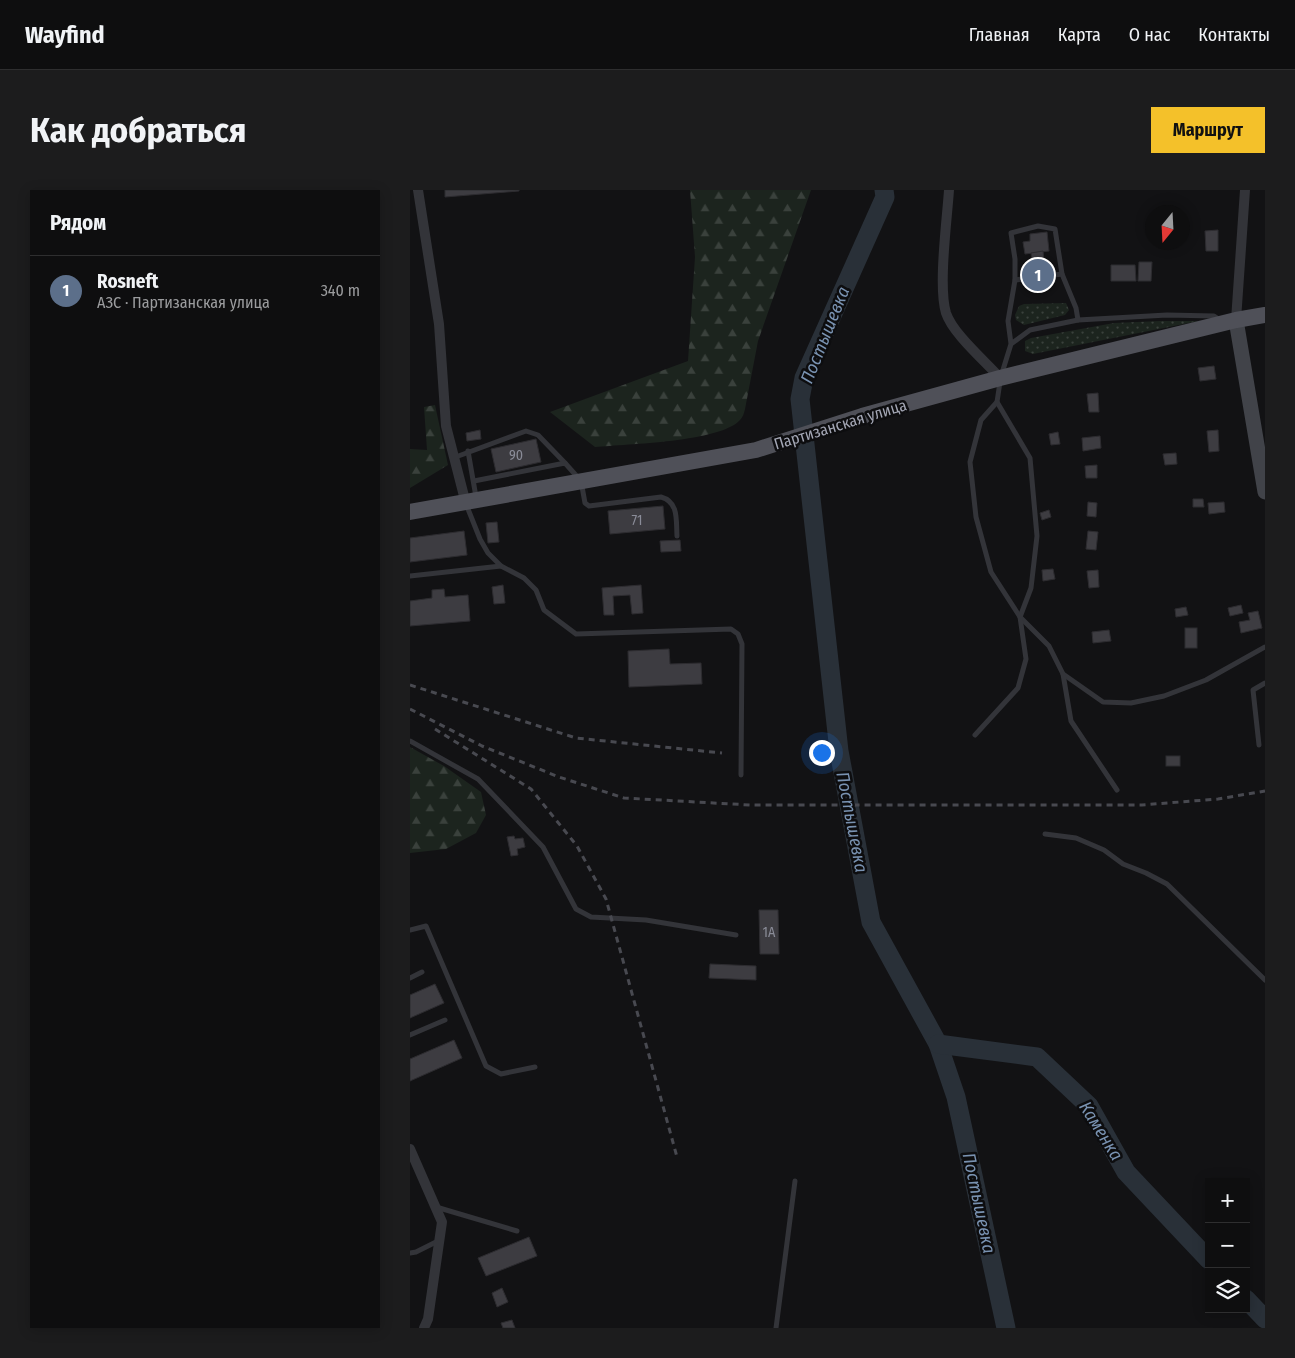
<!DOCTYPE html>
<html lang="ru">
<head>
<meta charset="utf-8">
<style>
  :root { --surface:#0e0e0f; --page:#1c1c1d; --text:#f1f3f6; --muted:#9b9c9e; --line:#2e2e2f; --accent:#f4c12a }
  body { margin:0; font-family:"Fira Sans Condensed",sans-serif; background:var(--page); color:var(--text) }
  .controls { position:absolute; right:15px; bottom:15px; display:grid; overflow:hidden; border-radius:0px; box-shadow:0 2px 12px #0003 }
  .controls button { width:45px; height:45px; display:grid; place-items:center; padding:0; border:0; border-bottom:1px solid var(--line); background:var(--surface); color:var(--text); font:25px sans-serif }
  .compass { position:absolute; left:735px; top:15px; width:45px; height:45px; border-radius:50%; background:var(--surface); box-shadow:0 2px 12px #0003; rotate:198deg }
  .you { position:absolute; left:411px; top:562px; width:18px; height:18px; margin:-12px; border:4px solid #fff; border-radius:50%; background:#1a73e8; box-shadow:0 0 0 8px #1a73e833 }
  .badge { display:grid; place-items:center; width:32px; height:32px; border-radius:50%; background:var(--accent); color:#fff; font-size:16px; font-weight:700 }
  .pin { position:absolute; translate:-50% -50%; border:2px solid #fff; box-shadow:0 1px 5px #0006 }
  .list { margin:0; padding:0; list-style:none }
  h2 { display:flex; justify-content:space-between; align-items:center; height:65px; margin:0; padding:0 20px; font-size:21px }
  h2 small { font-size:16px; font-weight:400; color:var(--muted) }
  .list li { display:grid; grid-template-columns:32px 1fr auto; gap:15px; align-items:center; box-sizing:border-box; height:70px; padding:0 20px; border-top:1px solid var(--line) }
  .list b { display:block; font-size:19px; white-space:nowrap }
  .list p { margin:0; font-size:16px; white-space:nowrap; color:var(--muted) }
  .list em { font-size:16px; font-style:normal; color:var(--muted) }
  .icon { flex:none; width:28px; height:28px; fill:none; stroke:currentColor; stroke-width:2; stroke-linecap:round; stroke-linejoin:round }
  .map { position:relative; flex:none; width:855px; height:1138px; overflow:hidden; border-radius:0px }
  header { display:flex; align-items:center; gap:30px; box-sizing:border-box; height:70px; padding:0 25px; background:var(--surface); border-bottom:1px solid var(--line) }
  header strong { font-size:24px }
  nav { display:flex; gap:28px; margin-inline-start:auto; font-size:18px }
  .intro { display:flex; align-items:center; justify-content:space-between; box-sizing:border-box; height:120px; padding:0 30px }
  h1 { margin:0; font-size:35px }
  .button { padding:12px 22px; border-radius:0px; background:var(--accent); color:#111; font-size:18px; font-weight:700 }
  main { display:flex; gap:30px; padding:0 30px }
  aside { flex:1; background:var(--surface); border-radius:0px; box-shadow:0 2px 12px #0003 }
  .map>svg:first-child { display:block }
  .grass { fill:url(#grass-dots) }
  .forest { fill:url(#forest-firs) }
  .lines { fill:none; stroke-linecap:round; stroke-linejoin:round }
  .river { stroke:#293038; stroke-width:19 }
  .building { fill:#3d3c41; stroke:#2d2c30 }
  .service { stroke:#333439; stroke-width:5 }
  .minor { stroke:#333439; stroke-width:10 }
  .secondary { stroke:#414349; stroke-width:15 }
  .primary { stroke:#4f5058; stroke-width:16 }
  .rail { stroke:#484950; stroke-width:3; stroke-dasharray:6 5; stroke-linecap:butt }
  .labels { text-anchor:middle; stroke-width:5; stroke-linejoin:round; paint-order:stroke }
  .number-label { font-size:14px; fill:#8a8c98 }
  .street-label { font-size:16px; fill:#a4a7b5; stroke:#0d0d0f }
  .water-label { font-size:18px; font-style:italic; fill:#7992b1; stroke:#0d0d0f }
</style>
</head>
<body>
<header>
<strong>Wayfind</strong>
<nav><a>Главная</a><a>Карта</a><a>О нас</a><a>Контакты</a></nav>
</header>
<div class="intro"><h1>Как добраться</h1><a class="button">Маршрут</a></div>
<main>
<aside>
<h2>Рядом<small></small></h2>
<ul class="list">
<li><span class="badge" style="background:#5c6f8a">1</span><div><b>Rosneft</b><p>АЗС · Партизанская улица</p></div><em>340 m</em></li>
</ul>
</aside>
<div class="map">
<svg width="855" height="1138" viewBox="0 0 855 1138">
  <defs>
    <pattern id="grass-dots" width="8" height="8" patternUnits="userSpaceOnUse" patternTransform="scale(1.25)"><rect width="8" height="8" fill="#1c241e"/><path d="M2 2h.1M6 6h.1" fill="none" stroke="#3a413c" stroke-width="1.8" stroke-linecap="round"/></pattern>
    <pattern id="forest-firs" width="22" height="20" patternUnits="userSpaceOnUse" patternTransform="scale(1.25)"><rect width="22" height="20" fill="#1c241e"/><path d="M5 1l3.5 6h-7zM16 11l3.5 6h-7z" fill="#3a413c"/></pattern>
  </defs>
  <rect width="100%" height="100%" fill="#121214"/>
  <g class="grass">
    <path d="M656,113L659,120L655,125L614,135L606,130L605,125L609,116L614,114Z"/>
    <path d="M750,131H789L623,164L615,161V151L621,148L704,133Z"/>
  </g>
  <g class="forest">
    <path d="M280,0H401L348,151L335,219C334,223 333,227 330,230C310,252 217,254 185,257L140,222L278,171L285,67Z"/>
    <path d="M25,215L38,275L0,298V259L17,260L14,217Z"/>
    <path d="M0,557L34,576L71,602L76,625L66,643L36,659L0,663Z"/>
  </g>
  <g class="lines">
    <g class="river">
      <path d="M474,0L475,7L394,188L390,209L429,561L461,732L528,854L546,907L596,1138"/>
      <path d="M528,854L627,867L679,916L716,982L799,1070"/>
      <path d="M836,1109L855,1129"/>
    </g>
  </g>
  <g class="building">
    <path d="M35,0H109V1L35,7Z"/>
    <path d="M808,40V61H796L795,41Z"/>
    <path d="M637,42L639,61L615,64L613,52L620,51V44Z"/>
    <path d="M633,61L635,79L643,78L645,92L617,95L615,81L623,80L621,63Z"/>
    <path d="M729,72H742L741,91H728Z"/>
    <path d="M701,75H725L726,91H701Z"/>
    <path d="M804,176L806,189L790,191L788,178Z"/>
    <path d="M688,203L689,222H679L677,204Z"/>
    <path d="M70,240L71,249L57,251L56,243Z"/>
    <path d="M808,240L809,261L799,262L797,241Z"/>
    <path d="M648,242L650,254L641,255L639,244Z"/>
    <path d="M690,246L691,258L673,261L672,248Z"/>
    <path d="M126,249L131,272L86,282L81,259Z"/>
    <path d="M766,263L767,274L755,275L753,264Z"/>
    <path d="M687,275V288H676L675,276Z"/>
    <path d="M783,309H793L794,317H783Z"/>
    <path d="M678,312L687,313L686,327L677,326Z"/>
    <path d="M814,312L815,322L799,324L798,313Z"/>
    <path d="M253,316L255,339L200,344L198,321Z"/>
    <path d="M639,320L641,327L632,330L630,323Z"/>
    <path d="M87,332L89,352L78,353L76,333Z"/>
    <path d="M54,341L57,365L0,372V348Z"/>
    <path d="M678,341L688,342L686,360L676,359Z"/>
    <path d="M270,350L271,361L251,362L250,351Z"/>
    <path d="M643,379L645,389L633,391L632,380Z"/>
    <path d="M688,380L689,397L679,398L677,381Z"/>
    <path d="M93,395L95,413L84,414L82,397Z"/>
    <path d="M231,395L233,423L222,424L220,405L203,406L204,425H194L192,398Z"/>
    <path d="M34,399L35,407L58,405L60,431L0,436V411L22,408V400Z"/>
    <path d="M831,415L833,423L820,426L818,418Z"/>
    <path d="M776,417L778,425L766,427L765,419Z"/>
    <path d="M848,421L852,438L831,443L829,432L840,430L838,423Z"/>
    <rect x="775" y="438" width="12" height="20"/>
    <path d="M699,440L701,451L683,453L682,442Z"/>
    <path d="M259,459L260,474L291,473L292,494L219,497L218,461Z"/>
    <rect x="756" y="566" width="14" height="10"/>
    <path d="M104,646L105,649L113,648L115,657L107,659L108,665L101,666L97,647Z"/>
    <path d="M349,720H368L369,764H350Z"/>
    <path d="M300,774L346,776V790L299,788Z"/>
    <path d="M25,794L34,813L0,828V805Z"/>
    <path d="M44,850L52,868L0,891V869Z"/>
    <path d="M119,1047L127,1066L76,1086L68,1068Z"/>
    <path d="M92,1098L98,1112L87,1117L82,1103Z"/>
    <path d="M102,1130L105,1138H93L91,1133Z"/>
  </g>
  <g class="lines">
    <g class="service">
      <path d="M605,90L652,84"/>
      <path d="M668,130L757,125L804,126L810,130"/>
      <path d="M592,183L601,154L598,131L605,90V69L601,43L628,36L645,39L652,84L666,118L668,130L620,140L601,154"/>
      <path d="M587,212L571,230L560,272L566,327L581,382L610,427L639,456L653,484L693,512L721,513L754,506L796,490L855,457"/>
      <path d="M58,261L66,307"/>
      <path d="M43,268L116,241L128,245L155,273"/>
      <path d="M64,291L155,273L171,291L175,313L179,316L251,307C269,312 266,330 267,346"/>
      <path d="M56,314L70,349L78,363L91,376L114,388L126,400L134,420L166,444L321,439L328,444L332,454L331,585"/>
      <path d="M0,386L91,376"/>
      <path d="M653,484L661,531L707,600"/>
      <path d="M565,545L608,498L616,469L610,427L621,398L627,346L620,268L587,212L590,192"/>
      <path d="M0,551L68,589L133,657L166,719L181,727L236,730L326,745"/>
      <path d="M849,555L843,500L855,493"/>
      <path d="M635,644L666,648L694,660L713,674L736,683L757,694L855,790"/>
      <path d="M0,740L16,736L76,876L91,884L125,877"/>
      <path d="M0,788L12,782"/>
      <path d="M0,845L35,830"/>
      <path d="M26,1017L107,1041"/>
      <path d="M0,1063L6,1062L28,1051"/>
      <path d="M366,1138L385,991"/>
    </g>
    <g class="minor">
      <path d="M8,0L29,134L36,236L55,310"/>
      <path d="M539,0C537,30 528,97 536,123C543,144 575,171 590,188"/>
      <path d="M826,130L835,0"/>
      <path d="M0,959L32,1032L18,1129L14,1138"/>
    </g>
    <path class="secondary" d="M826,130L855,302"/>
    <path class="primary" d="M0,322L346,260L452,226L590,188L826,130L855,125"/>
    <g class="rail">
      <path d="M0,495L166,548L312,563"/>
      <path d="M0,519L72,556L149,587L214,608L340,615H732L808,609L855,601"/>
      <path d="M25,539L121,599L167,656L196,709L267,967"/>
    </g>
  </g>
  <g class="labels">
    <g class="number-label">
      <text x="106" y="270">90</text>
      <text x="227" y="335">71</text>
      <text x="359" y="747">1А</text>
    </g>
    <g class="street-label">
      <text transform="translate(430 234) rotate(-17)" y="6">Партизанская улица</text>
    </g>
    <g class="water-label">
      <text transform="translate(415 145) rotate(-68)" y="6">Постышевка</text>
      <text transform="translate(442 632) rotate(79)" y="6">Постышевка</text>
      <text transform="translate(691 941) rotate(58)" y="6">Каменка</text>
      <text transform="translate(569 1013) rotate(78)" y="6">Постышевка</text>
    </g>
  </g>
</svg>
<div class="controls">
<button>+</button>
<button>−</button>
<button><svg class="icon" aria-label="layers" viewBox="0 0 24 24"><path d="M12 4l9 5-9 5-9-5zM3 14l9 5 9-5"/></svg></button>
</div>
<svg class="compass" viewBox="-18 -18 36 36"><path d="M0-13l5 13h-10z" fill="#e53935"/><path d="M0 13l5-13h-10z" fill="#9b9c9e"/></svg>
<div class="you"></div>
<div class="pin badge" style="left:628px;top:85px;background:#5c6f8a">1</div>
</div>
</main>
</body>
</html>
